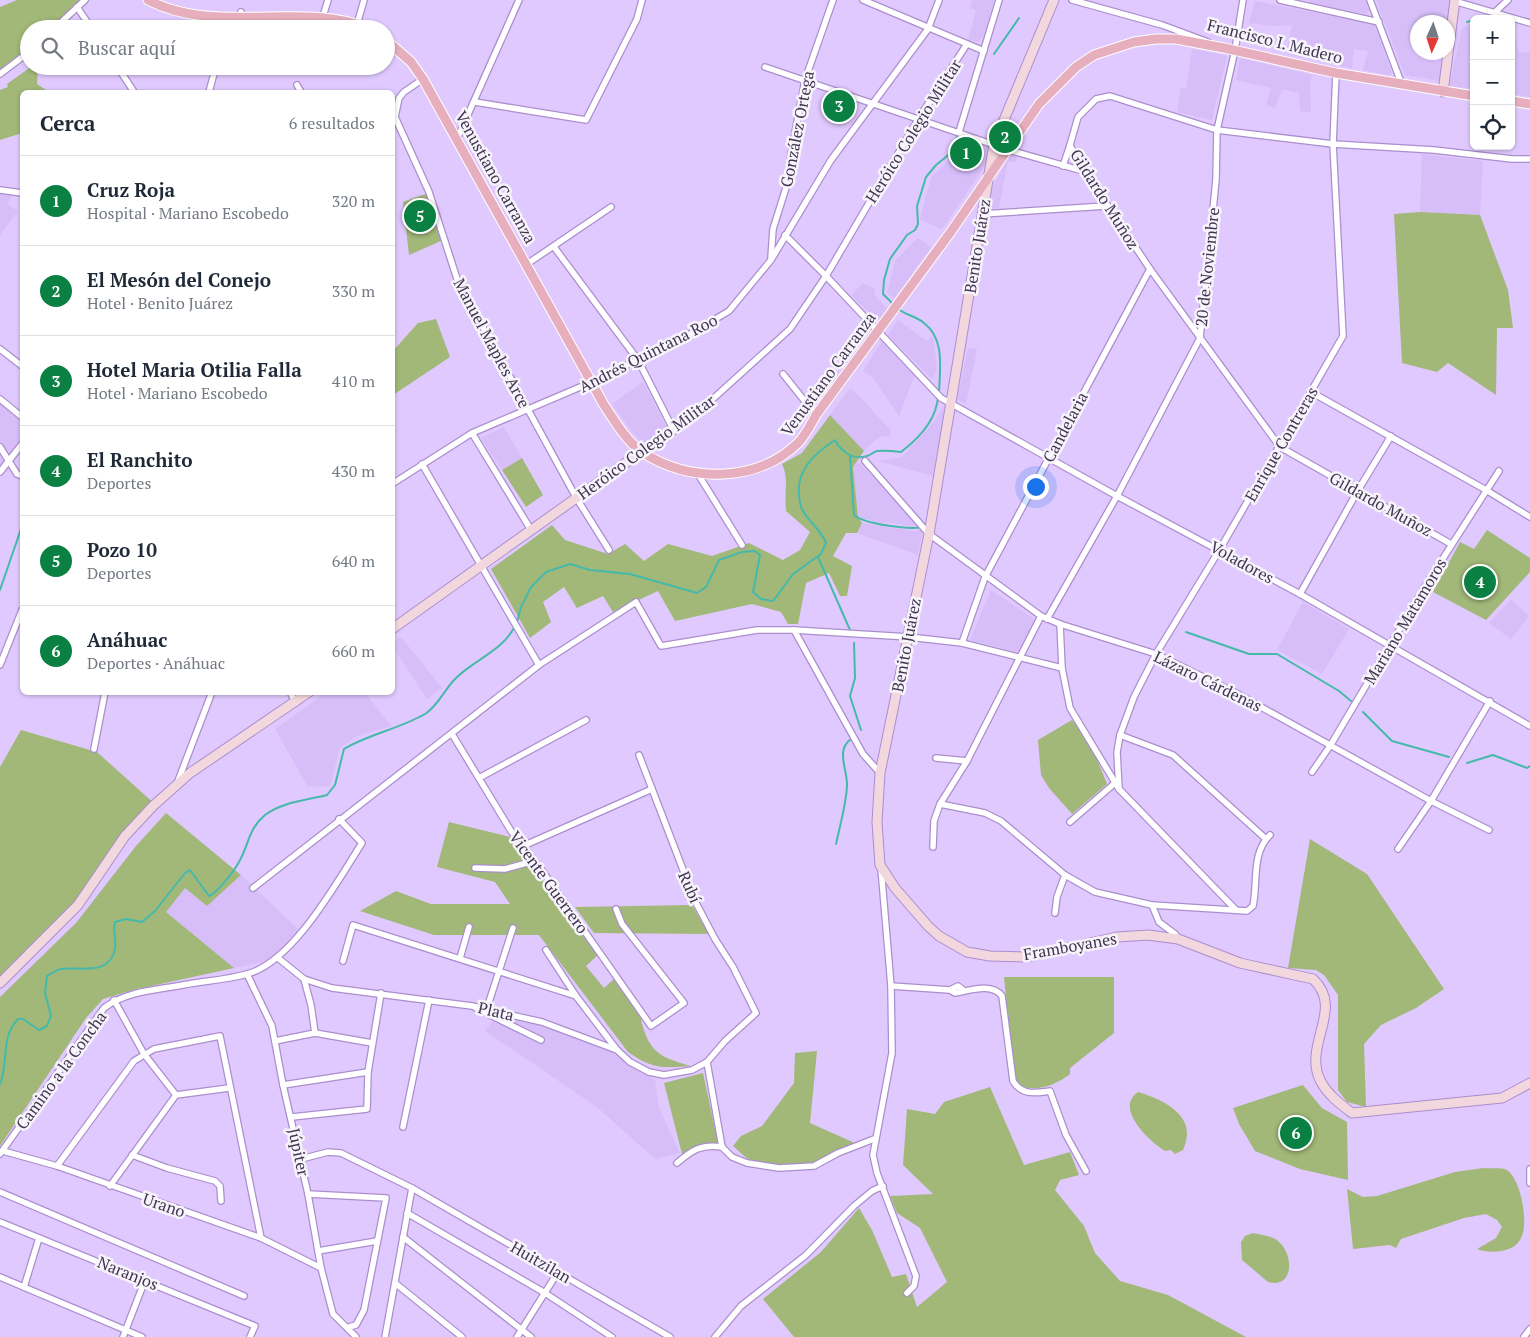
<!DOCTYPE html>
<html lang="es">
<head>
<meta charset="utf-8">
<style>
  :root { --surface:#fff; --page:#f6f6f7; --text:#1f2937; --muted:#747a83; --line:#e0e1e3; --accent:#0b8043 }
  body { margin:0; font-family:"PT Serif",serif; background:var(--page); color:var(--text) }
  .controls { position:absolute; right:15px; top:15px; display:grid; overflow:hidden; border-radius:8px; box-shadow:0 1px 4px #0004 }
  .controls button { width:45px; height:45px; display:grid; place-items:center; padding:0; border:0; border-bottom:1px solid var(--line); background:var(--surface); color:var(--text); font:25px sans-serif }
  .compass { position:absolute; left:1410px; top:15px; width:45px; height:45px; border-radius:50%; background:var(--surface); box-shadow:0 1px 4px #0004; rotate:183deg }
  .you { position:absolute; left:1035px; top:486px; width:18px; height:18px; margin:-12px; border:4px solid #fff; border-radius:50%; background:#1a73e8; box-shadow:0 0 0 8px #1a73e833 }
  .badge { display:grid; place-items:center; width:32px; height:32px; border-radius:50%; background:var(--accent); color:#fff; font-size:16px; font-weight:700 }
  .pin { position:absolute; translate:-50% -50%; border:2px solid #fff; box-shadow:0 1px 5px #0006 }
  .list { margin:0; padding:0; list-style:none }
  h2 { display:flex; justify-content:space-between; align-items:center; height:65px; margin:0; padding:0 20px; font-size:21px }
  h2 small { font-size:16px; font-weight:400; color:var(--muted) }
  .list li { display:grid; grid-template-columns:32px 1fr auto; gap:15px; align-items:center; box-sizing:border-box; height:90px; padding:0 20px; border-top:1px solid var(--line) }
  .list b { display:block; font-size:19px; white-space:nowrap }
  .list p { margin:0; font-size:16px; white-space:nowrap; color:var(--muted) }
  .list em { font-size:16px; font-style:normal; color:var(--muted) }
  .icon { flex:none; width:28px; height:28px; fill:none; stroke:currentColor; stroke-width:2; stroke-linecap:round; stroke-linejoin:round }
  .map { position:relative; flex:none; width:1530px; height:1337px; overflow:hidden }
  .search { position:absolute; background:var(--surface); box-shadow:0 1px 4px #0004; left:20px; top:20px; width:375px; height:55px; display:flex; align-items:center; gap:12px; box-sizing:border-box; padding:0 18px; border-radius:28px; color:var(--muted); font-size:19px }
  .panel { position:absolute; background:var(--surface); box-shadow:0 1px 4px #0004; left:20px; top:90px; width:375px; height:605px; border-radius:8px }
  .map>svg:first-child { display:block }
  .built { fill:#d7bef9 }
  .green { fill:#a1b878 }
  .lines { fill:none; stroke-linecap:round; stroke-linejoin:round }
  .stream { stroke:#46b9ab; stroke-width:2 }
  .street-casing { stroke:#ab8ece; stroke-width:8 }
  .secondary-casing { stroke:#ab8ece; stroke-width:11 }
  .primary-casing { stroke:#fff; stroke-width:11 }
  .street { stroke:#fff; stroke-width:5.5 }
  .secondary { stroke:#f3d7de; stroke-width:9 }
  .primary { stroke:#e7afbd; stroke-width:9 }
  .labels { text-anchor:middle; stroke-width:5; stroke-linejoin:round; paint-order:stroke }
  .street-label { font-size:16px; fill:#413550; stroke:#f7f4fb }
</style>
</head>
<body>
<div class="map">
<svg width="1530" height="1337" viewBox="0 0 1530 1337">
  <rect width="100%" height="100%" fill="#e0c9fe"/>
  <g class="built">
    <path d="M972,0H994L983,38L977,42L968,39L976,10L970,8Z"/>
    <path d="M1310,0H1365L1370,10L1366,14L1309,3Z"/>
    <path d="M1376,0H1452L1448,32V22H1418V52L1445,53L1440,81L1405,75Z"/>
    <path d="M1255,1L1374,24L1392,73L1390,76L1363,70L1368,51L1354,49L1352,68L1286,54L1292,25L1272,26L1249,23Z"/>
    <path d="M1511,21L1517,23L1515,31L1519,53L1530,52V97L1511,94Z"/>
    <path d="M1474,23V89L1449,86L1462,28Z"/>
    <path d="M1192,49L1227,56L1212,120L1177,112L1181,87L1186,88Z"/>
    <path d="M1240,58L1312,75L1310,85L1311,112L1300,111L1299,93L1282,89L1275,108L1266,105L1271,88L1236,80Z"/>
    <path d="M963,138L988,147L990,151L985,166L942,229L920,220L925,199L932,176L955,155Z"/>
    <path d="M1011,154L1018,155L1015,163L1008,161L999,208L988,209L991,189Z"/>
    <path d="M1422,154L1483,161L1480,215L1420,212Z"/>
    <path d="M0,191L10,193L12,196L8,204L18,211L0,235Z"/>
    <path d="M918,238L931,247L894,299L887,293L895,261Z"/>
    <path d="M863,283L875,289V295L887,309L878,321L851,295Z"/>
    <path d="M898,320L927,341L933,334L937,369L932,379L888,335Z"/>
    <path d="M882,341L915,374L899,416L873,378L863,371Z"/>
    <path d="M968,348L977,349L966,404L957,399Z"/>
    <path d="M643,382L667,428L644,444L632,432L612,404Z"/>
    <path d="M850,388L862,399L891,431L889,437L880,436L864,451L830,415Z"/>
    <path d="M0,397L22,412V451L7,472L0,465Z"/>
    <path d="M946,404L933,476L878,461L902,457L932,424Z"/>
    <path d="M504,427L522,458L502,470L481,438Z"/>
    <path d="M858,462L918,523L913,527L889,522L881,523L858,517L853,467Z"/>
    <path d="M862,523L915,531L923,530L918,555L857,533Z"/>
    <path d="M991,590L1037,621L1021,653L970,640Z"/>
    <path d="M1511,599L1529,616L1511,639L1489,623Z"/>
    <path d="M1303,602L1349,629L1322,674L1277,650Z"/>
    <path d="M401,637L442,688L427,699L393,647V643Z"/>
    <path d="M325,693H365L391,726L357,736L340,748L330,786L308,787L275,729Z"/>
    <path d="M241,875L301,932L269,961L234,968L166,912L185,888L207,906Z"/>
    <path d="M499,1013L600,1045L655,1080L659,1108L680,1153L655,1159L597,1107L485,1031Z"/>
  </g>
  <g class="green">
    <path d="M17,0H82L51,29H29V50L0,71V7Z"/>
    <path d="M32,66H38L37,84L49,92H22V133L0,140V90L8,87L7,84Z"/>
    <path d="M428,193L443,240L409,255L403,202Z"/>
    <path d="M1420,212L1480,215L1508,290L1513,328H1497L1496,395L1448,363L1437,372L1402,363L1394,214Z"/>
    <path d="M436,319L450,357L393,395V351L418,323Z"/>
    <path d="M830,415L864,451L853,467L858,517L862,523L857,533H846L833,556L852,566L847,596H840L829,573L806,583L798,624H788L781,612L752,604L675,621L658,591L613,612L603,596L577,608L564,587L543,602L551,622L530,638L491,569L552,525L565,540L608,554L625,544L644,561L668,544L712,556L749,543L783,560L800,550L810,532L786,511C784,495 789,477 782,464L802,453Z"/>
    <path d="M522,458L543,495L526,507L502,470Z"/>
    <path d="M1487,530L1530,558V572L1486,620L1433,592L1460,542L1474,549Z"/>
    <path d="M1072,720L1090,742L1107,784L1072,814L1049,788L1041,775L1038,740Z"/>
    <path d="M21,730L97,752L157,806L130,835L75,905L0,979V767Z"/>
    <path d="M166,813L241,875L207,906L185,888L166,912L234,968L133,990L103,999L86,1018L0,1146V997L76,923L136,846Z"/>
    <path d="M449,822L510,837L599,954L586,966L604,988L616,977L642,1014C640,1021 643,1027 645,1033C653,1056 670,1060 691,1066C662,1068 652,1069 628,1052L539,935H434L360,911L396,891L431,904H510L495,882L437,867Z"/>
    <path d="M1310,839L1367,874L1444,989L1416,1008L1381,1025L1364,1044L1366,1107L1347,1102L1338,1090V995L1324,975L1316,970L1288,968Z"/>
    <path d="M692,905L709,934L594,933L575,907Z"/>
    <path d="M1004,977H1114V1033L1070,1068V1074C1056,1085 1037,1092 1020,1086L1014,1078Z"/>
    <path d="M817,1051L810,1123L857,1144C825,1166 793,1175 755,1162C747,1160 739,1151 733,1146L741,1136L762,1126L794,1083L795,1053Z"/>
    <path d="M703,1073L718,1143L682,1154L664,1083Z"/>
    <path d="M1303,1085L1322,1108L1347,1122L1348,1180L1300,1169L1255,1151L1239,1124L1233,1108Z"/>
    <path d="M990,1087L1024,1165L1070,1152L1079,1175L1060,1180L1055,1190L1084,1226L1095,1253L1120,1281L1168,1295L1246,1337H794L763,1299L821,1252L859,1208L872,1230L892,1277L906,1274L917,1307L947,1282L920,1228L897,1213L890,1196L933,1194L903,1165L907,1109L935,1114L944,1102Z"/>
    <path d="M1138,1092C1165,1100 1199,1117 1183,1150L1175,1154L1171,1150L1165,1151C1149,1141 1114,1108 1138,1092Z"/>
    <path d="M1483,1168C1490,1169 1500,1167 1507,1170C1521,1179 1530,1226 1520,1240C1512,1253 1490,1254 1477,1249L1496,1238L1502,1227L1497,1220L1486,1214L1464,1218L1401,1239L1396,1248L1390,1245L1353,1249L1347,1189L1363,1197L1377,1196L1455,1172Z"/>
    <path d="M1253,1233C1262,1235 1273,1236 1279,1242C1294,1255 1294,1289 1268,1282L1242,1260L1241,1242L1245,1236Z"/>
  </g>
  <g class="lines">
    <g class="stream">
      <path d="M1467,22L1474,20"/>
      <path d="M994,54L1019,18"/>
      <path d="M894,305L883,294L884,280L890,259L907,235L915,230L918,224L917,206L926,177L936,165L952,152L957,137"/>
      <path d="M897,308C905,315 916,316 924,323C945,339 940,368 939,392"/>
      <path d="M850,456L854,515C864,524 910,530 922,527"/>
      <path d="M818,557L850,630"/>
      <path d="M0,590L22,526"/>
      <path d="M517,622L521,607L531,587L546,572L570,564L590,570L630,574L697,593L706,587L719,560L742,552L755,551L760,555L753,592L761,599L773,601L793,574L821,554L826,543C821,530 810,523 803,511C800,507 800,501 799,496C796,470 815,453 835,440C841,451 853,461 867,456C871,455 873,452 877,451C885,450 893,451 901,452C918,439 937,419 938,396"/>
      <path d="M1186,632L1249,654H1277L1339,691L1351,701"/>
      <path d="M854,643L855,678L850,696L861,730"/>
      <path d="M1363,712L1392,741L1449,757"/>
      <path d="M1467,763L1493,755L1527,768L1530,766"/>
      <path d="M836,844C840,825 846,805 847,786C848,771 835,750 851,739"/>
      <path d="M0,1084C9,1062 0,1038 18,1019H23L39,1030L47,1026L51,1016L45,993L47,976C51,974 56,970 61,969C78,966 106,976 114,953C118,943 112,932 115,922L126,919L142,922L155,911L185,873L190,870L209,896C218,892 234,871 239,862C249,845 248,829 265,815C282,802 307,800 327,795L335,785L344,749C369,734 399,729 425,714C437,707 445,689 455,679C473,660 502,652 515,626"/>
    </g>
    <defs>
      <g id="street">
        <path d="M863,0L984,51"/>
        <path d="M1072,0L1162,25L1208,42"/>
        <path d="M1280,0L1379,22"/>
        <path d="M1370,0L1402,85"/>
        <path d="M1454,1L1530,23"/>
        <path d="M77,7L92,29"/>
        <path d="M1495,12L1508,0"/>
        <path d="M324,13L328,0"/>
        <path d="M358,21L364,0"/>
        <path d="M54,29L85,0"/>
        <path d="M231,29L241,12"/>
        <path d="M117,66L134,92"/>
        <path d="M765,67L1009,150L1083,171"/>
        <path d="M0,74L29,52"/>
        <path d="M423,79L404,92L399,98L395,117L429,192L458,282L577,499L609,550"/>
        <path d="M297,85L301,92"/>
        <path d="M209,92L216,66"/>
        <path d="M475,102L586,120L637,19L642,0"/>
        <path d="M959,132L999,0"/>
        <path d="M457,139L519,0"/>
        <path d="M1063,166L1070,145"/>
        <path d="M0,190L22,193"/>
        <path d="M982,214L1106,206"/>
        <path d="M785,235L826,276L941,398L1117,496L1300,594L1530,726"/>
        <path d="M554,247L638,360L674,431"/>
        <path d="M771,258L773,229L790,175L791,154L805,80L833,0"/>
        <path d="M527,264L611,207"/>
        <path d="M0,349L22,366"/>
        <path d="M783,374L816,415"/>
        <path d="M1311,392L1486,490L1530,517"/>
        <path d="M0,399L22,417"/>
        <path d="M472,433L531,530"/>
        <path d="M0,447L17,474L22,476"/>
        <path d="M641,452L674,431L715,397L790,329L826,276L919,118L967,44"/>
        <path d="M865,461L929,534L1041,616L1060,624L1156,654L1234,692L1431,801L1489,830"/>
        <path d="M422,464L539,665"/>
        <path d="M0,472L22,444"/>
        <path d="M698,474L742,545"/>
        <path d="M392,484L472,433L592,382L690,334L729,311L771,260L831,160L928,29L939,0"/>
        <path d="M1451,544L1280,447L1150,269L1076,158L1070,145L1078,117L1096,99L1110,96L1217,130L1333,144L1434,150L1512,159H1530"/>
        <path d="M1300,594L1357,492L1391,436"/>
        <path d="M1047,619L1117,496L1200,338L1216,180L1217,130L1235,50L1243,0"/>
        <path d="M1060,624L1062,668L1070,708L1119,789L1236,910"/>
        <path d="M794,630L863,754L880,773"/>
        <path d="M962,643L985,577L1150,269"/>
        <path d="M0,665L22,610"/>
        <path d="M290,692L296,703"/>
        <path d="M452,734L511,831L543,872L651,1026L684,1003L622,924L616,909"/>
        <path d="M1120,735L1173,755L1266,839"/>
        <path d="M94,749L105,692"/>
        <path d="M936,758L967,761"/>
        <path d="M1312,772L1330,746L1424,588L1499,471"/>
        <path d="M479,778L586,720"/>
        <path d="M178,781L212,692"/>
        <path d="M1119,789L1117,752L1120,735L1134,697L1156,654L1220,549L1343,336L1333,144L1336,73"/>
        <path d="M940,804L985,813L1001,821L1065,875L1095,892L1152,905L1247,911L1253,906C1258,883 1251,853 1270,835"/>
        <path d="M1070,822L1115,783"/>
        <path d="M523,846L652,789"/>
        <path d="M933,847L934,821L940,804L967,761L1041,616"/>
        <path d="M1398,849L1431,801L1490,701"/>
        <path d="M475,868L505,869L534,861"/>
        <path d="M881,868L891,986L892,1053L873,1155L877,1173L916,1276L914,1286L907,1293"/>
        <path d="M253,888L539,665L636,602L661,646L757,630H794L909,637L962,643L1062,668"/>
        <path d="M1152,905L1159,922L1175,934L1178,939"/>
        <path d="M1055,913L1057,897L1065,875"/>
        <path d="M546,950L576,996L617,1050"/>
        <path d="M278,958L304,979L332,988L472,1006L542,1022L617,1050L630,1062L649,1072L664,1075L692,1070L707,1062L725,1041L756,1013L733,967L715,939L695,901L639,755"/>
        <path d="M460,958L469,927"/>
        <path d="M343,961L353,925L576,996"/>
        <path d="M247,974L272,1026L283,1085L308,1194L321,1268L333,1314L356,1337"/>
        <path d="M304,979L311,1005L315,1033"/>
        <path d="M891,986L950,990L955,993C969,991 991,982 1002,996L1013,1081C1022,1096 1035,1093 1050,1091L1066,1135L1086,1171"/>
        <path d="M950,990L958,986L963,990"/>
        <path d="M114,1000L144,1054L176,1095"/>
        <path d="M476,1008L541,1040"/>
        <path d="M487,1008L513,928"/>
        <path d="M275,1041L315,1033L372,1043"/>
        <path d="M707,1062L722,1147"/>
        <path d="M283,1085L368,1072"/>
        <path d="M292,1117L367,1109L368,1072L381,993"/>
        <path d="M403,1127L429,1000"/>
        <path d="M722,1147L732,1157L747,1163L779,1168L814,1166L838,1153L874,1139"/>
        <path d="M3,1151L57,1166L261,1238L321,1268"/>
        <path d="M0,1154L104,1008C126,991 156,990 183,985C204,981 226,980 247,974C293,962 337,882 362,843L339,819"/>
        <path d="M132,1155L167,1168L215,1181L220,1186L221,1201"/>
        <path d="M301,1159L328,1152L341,1153L412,1188L670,1337"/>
        <path d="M677,1163C692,1150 701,1144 722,1147"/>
        <path d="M57,1166L134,1061L154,1049L220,1036L261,1238"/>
        <path d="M1530,1169V1183"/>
        <path d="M110,1186L176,1095L229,1088"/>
        <path d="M0,1192L244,1296"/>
        <path d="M308,1194L386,1198L364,1310L356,1325L349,1327"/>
        <path d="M407,1213L545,1293L612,1337"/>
        <path d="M0,1222L255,1326L250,1337"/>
        <path d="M403,1237L531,1337"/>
        <path d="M318,1251L377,1241"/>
        <path d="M0,1277L142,1337"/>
        <path d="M395,1283L462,1337"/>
        <path d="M24,1287L39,1238"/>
        <path d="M123,1337L145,1280"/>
        <path d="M385,1337L412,1188"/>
        <path d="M517,1337L558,1272"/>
        <path d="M715,1337L741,1306L806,1255L854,1206L872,1191L883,1186"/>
        <path d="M1524,1337L1530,1329"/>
      </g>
      <g id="secondary">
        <path d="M1054,0L994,144L929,534L880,773L877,822L880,865L895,888L928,926L939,936L967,952L990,956L1027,957L1117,937L1148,935L1178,939L1240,963L1313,979C1345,1009 1303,1044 1320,1080C1327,1094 1340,1104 1352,1113L1502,1098L1530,1083"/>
        <path d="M1443,92L1455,0"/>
        <path d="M392,629L641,452"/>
        <path d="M0,983L78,905L125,836L153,806L190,773L309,692"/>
      </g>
      <g id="primary">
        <path d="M148,0C216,36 303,0 370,29"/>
        <path d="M386,40L411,62L423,79L604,405C615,421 626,441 642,452C688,483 757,483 798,443C805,436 811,424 816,415L950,233L1039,104L1076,67L1094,55L1134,42L1156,39H1176L1224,48L1336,73L1474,96"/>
        <path d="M1511,101L1530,104"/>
      </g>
    </defs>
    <use href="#street" class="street-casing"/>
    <use href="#secondary" class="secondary-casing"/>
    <use href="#primary" class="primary-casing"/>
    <use href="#street" class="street"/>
    <use href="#secondary" class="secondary"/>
    <use href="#primary" class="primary"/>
  </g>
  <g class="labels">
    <g class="street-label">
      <text transform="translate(1275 41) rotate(14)" y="6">Francisco I. Madero</text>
      <text transform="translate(797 129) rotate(-79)" y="6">González Ortega</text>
      <text transform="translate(913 131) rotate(-58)" y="6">Heróico Colegio Militar</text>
      <text transform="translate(496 177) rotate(61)" y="6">Venustiano Carranza</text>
      <text transform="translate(1105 199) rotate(58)" y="6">Gildardo Muñoz</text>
      <text transform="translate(977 246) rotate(-81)" y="6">Benito Juárez</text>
      <text transform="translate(1207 267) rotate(-84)" y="6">20 de Noviembre</text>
      <text transform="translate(492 343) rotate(62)" y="6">Manuel Maples Arce</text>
      <text transform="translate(648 353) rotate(-27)" y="6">Andrés Quintana Roo</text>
      <text transform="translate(828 374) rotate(-54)" y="6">Venustiano Carranza</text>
      <text transform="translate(1065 427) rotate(-62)" y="6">Candelaria</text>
      <text transform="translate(1281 444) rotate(-60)" y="6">Enrique Contreras</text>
      <text transform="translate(646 447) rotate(-36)" y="6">Heróico Colegio Militar</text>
      <text transform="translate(1381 504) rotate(29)" y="6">Gildardo Muñoz</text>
      <text transform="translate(1242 562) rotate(29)" y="6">Voladores</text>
      <text transform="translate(1405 621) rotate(-59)" y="6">Mariano Matamoros</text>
      <text transform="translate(906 645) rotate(-79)" y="6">Benito Juárez</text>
      <text transform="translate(1208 681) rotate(26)" y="6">Lázaro Cárdenas</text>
      <text transform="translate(549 882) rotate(54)" y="6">Vicente Guerrero</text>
      <text transform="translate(690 887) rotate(66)" y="6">Rubí</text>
      <text transform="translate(1070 946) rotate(-10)" y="6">Framboyanes</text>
      <text transform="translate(496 1011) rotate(13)" y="6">Plata</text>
      <text transform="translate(61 1070) rotate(-54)" y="6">Camino a la Concha</text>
      <text transform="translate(299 1152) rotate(78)" y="6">Júpiter</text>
      <text transform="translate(164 1205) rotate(19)" y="6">Urano</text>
      <text transform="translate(541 1262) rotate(30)" y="6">Huitzilan</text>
      <text transform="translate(128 1273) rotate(22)" y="6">Naranjos</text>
    </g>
  </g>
</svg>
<div class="controls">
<button>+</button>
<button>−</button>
<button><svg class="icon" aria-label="locate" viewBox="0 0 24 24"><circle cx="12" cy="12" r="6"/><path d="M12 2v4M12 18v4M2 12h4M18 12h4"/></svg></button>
</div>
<svg class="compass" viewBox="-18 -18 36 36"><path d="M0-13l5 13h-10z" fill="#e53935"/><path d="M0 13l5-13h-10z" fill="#747a83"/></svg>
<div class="you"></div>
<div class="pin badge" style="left:966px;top:153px">1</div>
<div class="pin badge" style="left:1005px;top:137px">2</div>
<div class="pin badge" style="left:839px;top:106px">3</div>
<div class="pin badge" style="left:1480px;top:582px">4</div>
<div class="pin badge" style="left:420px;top:216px">5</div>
<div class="pin badge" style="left:1296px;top:1133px">6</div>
<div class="search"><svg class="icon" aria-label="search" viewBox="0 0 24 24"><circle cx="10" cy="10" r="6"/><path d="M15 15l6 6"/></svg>Buscar aquí</div>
<section class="panel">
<h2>Cerca<small>6 resultados</small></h2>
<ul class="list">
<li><span class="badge">1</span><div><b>Cruz Roja</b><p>Hospital · Mariano Escobedo</p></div><em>320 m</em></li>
<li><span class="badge">2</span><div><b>El Mesón del Conejo</b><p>Hotel · Benito Juárez</p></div><em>330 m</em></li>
<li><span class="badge">3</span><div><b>Hotel Maria Otilia Falla</b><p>Hotel · Mariano Escobedo</p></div><em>410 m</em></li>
<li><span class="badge">4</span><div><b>El Ranchito</b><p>Deportes</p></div><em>430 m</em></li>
<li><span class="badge">5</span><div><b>Pozo 10</b><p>Deportes</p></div><em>640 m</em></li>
<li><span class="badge">6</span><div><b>Anáhuac</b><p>Deportes · Anáhuac</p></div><em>660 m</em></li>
</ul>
</section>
</div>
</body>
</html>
